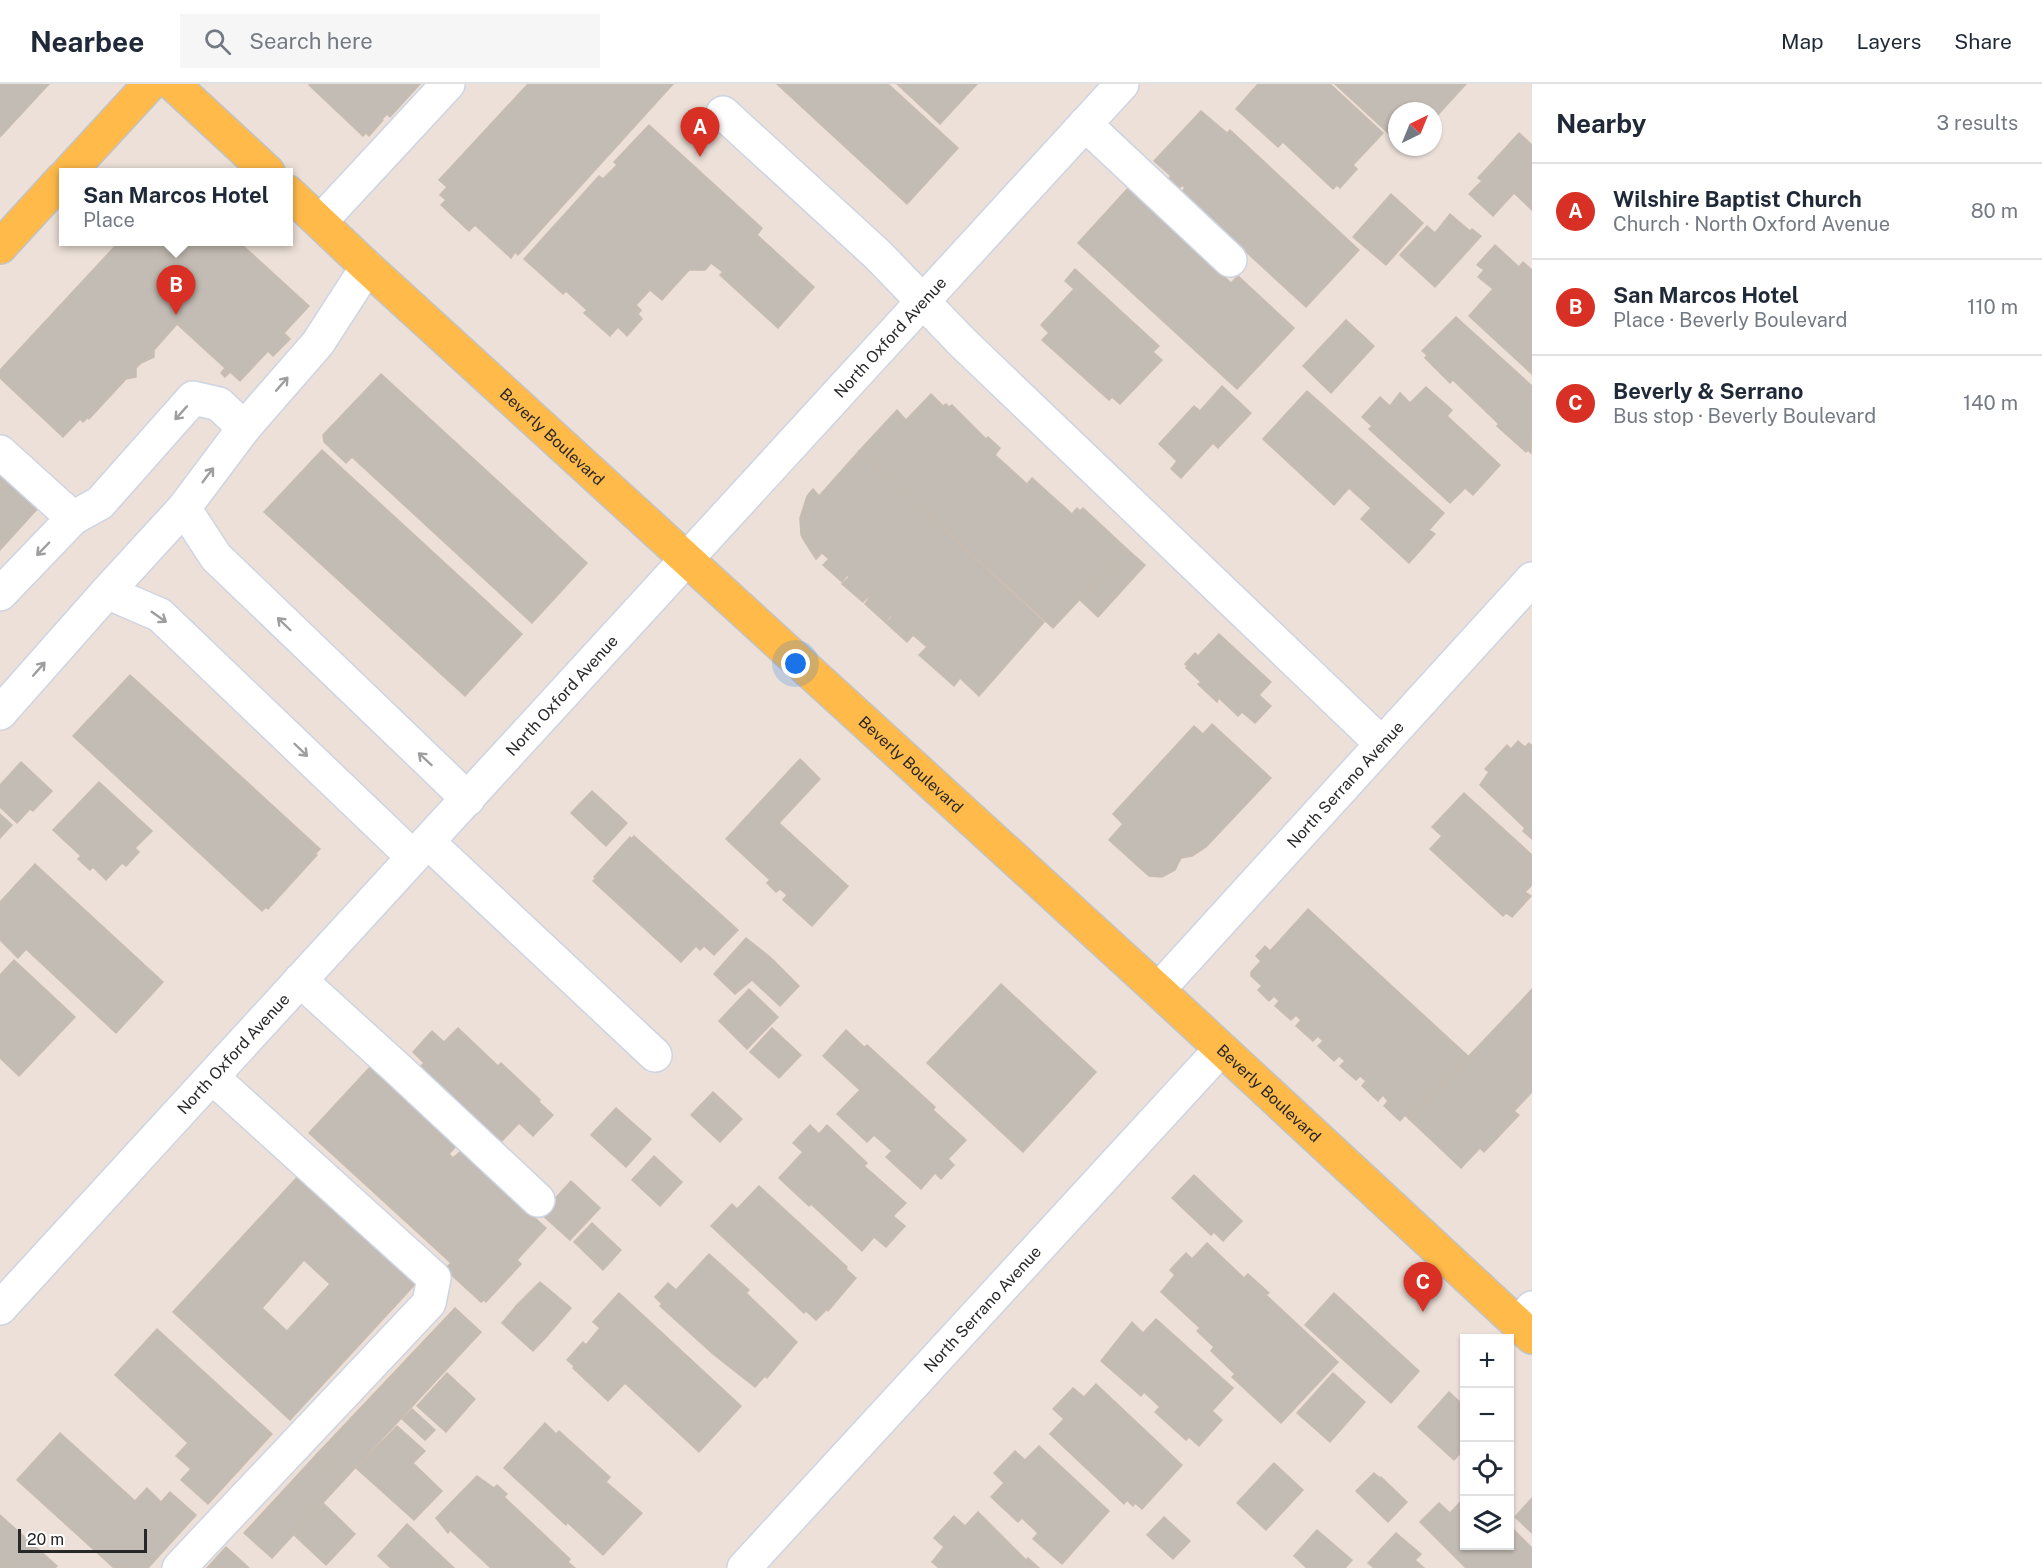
<!DOCTYPE html>
<html lang="en">
<head>
<meta charset="utf-8">
<style>
  :root { --surface:#fff; --page:#f6f6f7; --text:#1f2937; --muted:#747a83; --line:#e0e1e3; --accent:#d93025 }
  body { margin:0; font-family:"Public Sans",sans-serif; background:var(--page); color:var(--text) }
  .controls { position:absolute; right:18px; bottom:18px; display:grid; overflow:hidden; border-radius:0px; box-shadow:0 2px 4px #0004 }
  .controls button { width:54px; height:54px; display:grid; place-items:center; padding:0; border:0; border-bottom:2px solid var(--line); background:var(--surface); color:var(--text); font:30px sans-serif }
  .compass { position:absolute; left:1388px; top:18px; width:54px; height:54px; border-radius:50%; background:var(--surface); box-shadow:0 2px 4px #0004; rotate:43deg }
  .scale { position:absolute; left:18px; bottom:15px; width:129px; box-sizing:border-box; padding-left:6px; border:3px solid #282828; border-top:0; font-size:16px; line-height:21px; white-space:nowrap; color:#282828; -webkit-text-stroke:4px #fff; paint-order:stroke }
  .you { position:absolute; left:796px; top:580px; width:21px; height:21px; margin:-15px; border:4px solid #fff; border-radius:50%; background:#1a73e8; box-shadow:0 0 0 9px #1a73e833 }
  .badge { display:grid; place-items:center; width:39px; height:39px; border-radius:50%; background:var(--accent); color:#fff; font-size:20px; font-weight:700 }
  .pin { position:absolute; translate:-50% -50px; filter:drop-shadow(0 2px 3px #0008) }
  .pin::after { content:''; position:absolute; top:32px; width:21px; height:18px; background:inherit; clip-path:polygon(0 0,100% 0,50% 100%) }
  .popup { position:absolute; left:59px; top:84px; width:234px; height:78px; box-sizing:border-box; display:grid; place-content:center; border-radius:0px; background:var(--surface); filter:drop-shadow(0 2px 4px #0005); font-size:20px; white-space:nowrap; color:var(--muted) }
  .popup b { font-size:22px; color:var(--text) }
  .popup::after { content:''; position:absolute; left:50%; top:100%; margin-left:-12px; border:12px solid transparent; border-top-color:var(--surface) }
  .list { margin:0; padding:0; list-style:none }
  h2 { display:flex; justify-content:space-between; align-items:center; height:78px; margin:0; padding:0 24px; font-size:26px }
  h2 small { font-size:20px; font-weight:400; color:var(--muted) }
  .list li { display:grid; grid-template-columns:39px 1fr auto; gap:18px; align-items:center; box-sizing:border-box; height:96px; padding:0 24px; border-top:2px solid var(--line) }
  .list b { display:block; font-size:22px; white-space:nowrap }
  .list p { margin:0; font-size:20px; white-space:nowrap; color:var(--muted) }
  .list em { font-size:20px; font-style:normal; color:var(--muted) }
  .icon { flex:none; width:33px; height:33px; fill:none; stroke:currentColor; stroke-width:2; stroke-linecap:round; stroke-linejoin:round }
  .map { position:relative; flex:none; width:1532px; height:1484px; overflow:hidden }
  header { display:flex; align-items:center; gap:36px; box-sizing:border-box; height:84px; padding:0 30px; background:var(--surface); border-bottom:2px solid var(--line) }
  header strong { font-size:28px }
  nav { display:flex; gap:33px; margin-inline-start:auto; font-size:21px }
  .search { width:420px; height:54px; background:var(--page); display:flex; align-items:center; gap:15px; box-sizing:border-box; padding:0 21px; border-radius:0px; color:var(--muted); font-size:22px }
  main { display:flex }
  aside { flex:1; background:var(--surface) }
  .map>svg:first-child { display:block }
  .building { fill:#c3bcb4; stroke:#c8bcb1; stroke-width:1.5; fill-rule:evenodd }
  .lines { fill:none; stroke-linecap:round; stroke-linejoin:round }
  .minor-casing { stroke:#cdd4e3; stroke-width:36 }
  .major-casing { stroke:#c3c3c3; stroke-width:36 }
  .minor { stroke:#fff; stroke-width:33 }
  .major { stroke:#ffba4a; stroke-width:33 }
  .oneway { stroke:#9e9e9e }
  .labels { text-anchor:middle; stroke-width:4.5; stroke-linejoin:round; paint-order:stroke }
  .street-label { font-size:16px; fill:#282828; stroke:#fff }
</style>
</head>
<body>
<header>
<strong>Nearbee</strong>
<div class="search"><svg class="icon" aria-label="search" viewBox="0 0 24 24"><circle cx="10" cy="10" r="6"/><path d="M15 15l6 6"/></svg>Search here</div>
<nav><a>Map</a><a>Layers</a><a>Share</a></nav>
</header>
<main>
<div class="map">
<svg width="1532" height="1484" viewBox="0 0 1532 1484">
  <rect width="100%" height="100%" fill="#ece0d8"/>
  <g class="building">
    <path d="M0,0H49L0,53Z"/>
    <path d="M310,0H420L390,33L387,30L382,35L383,36L369,52L366,49L363,52L309,1Z"/>
    <path d="M528,0H673L518,171L515,168L511,174L475,141L469,147L441,121L446,116L440,111L447,103L439,96Z"/>
    <path d="M777,0H888L958,64L907,120Z"/>
    <path d="M897,0H977L940,40Z"/>
    <path d="M1258,0H1330L1383,49L1353,81L1357,85L1340,104L1337,101L1333,105L1283,58L1278,63L1236,25Z"/>
    <path d="M1335,0H1466L1433,36V27H1397V57Z"/>
    <path d="M1201,27L1227,49L1230,46L1359,166L1306,223L1181,108L1185,104L1182,101L1178,106L1167,96L1171,92L1154,77Z"/>
    <path d="M649,41L762,144L757,151L814,203L778,244L720,191L723,188L711,179L705,186H689L662,216L650,206L636,221L641,226L638,230L642,235L627,252L618,243L610,252L584,229L587,226L566,207L563,210L524,175L599,92L603,95L617,81L614,78Z"/>
    <path d="M1519,49L1532,61V126L1514,109L1493,132L1469,110L1482,97L1478,94Z"/>
    <path d="M1129,103L1231,199L1238,192L1294,244L1237,305L1078,159Z"/>
    <path d="M1391,110L1423,139L1386,181L1353,153Z"/>
    <path d="M1450,130L1470,147L1472,145L1481,152L1435,203L1400,171L1427,142L1435,149Z"/>
    <path d="M119,158H239L309,222L284,249L290,255L273,272L268,267L240,297L230,288L225,293L221,289L225,284L177,240L154,266V273L141,279L136,284V293L126,295L89,335L88,333L83,338L80,335L63,353L0,294V286Z"/>
    <path d="M1495,161L1519,183L1523,178L1532,186V290L1469,232L1493,205L1478,193L1484,186L1477,181Z"/>
    <path d="M1075,185L1159,262L1153,268L1162,276L1120,320L1112,313L1109,316L1042,256L1049,249L1041,241L1074,205L1065,197Z"/>
    <path d="M1456,233L1532,302L1531,369L1528,366L1526,368L1497,342L1499,340L1453,296L1450,299L1425,274L1427,271L1422,267Z"/>
    <path d="M1346,236L1374,262L1331,309L1303,282Z"/>
    <path d="M381,290L587,479L532,539L352,373L346,379L324,358L323,351Z"/>
    <path d="M1222,302L1251,329L1218,364L1213,359L1181,394L1171,385L1177,377L1159,360L1194,322L1200,327Z"/>
    <path d="M1426,303L1452,326L1447,332L1500,381L1473,411L1465,404L1450,419L1369,345L1372,342L1362,333L1380,313L1390,322L1400,309L1410,319Z"/>
    <path d="M1307,307L1444,429L1429,446L1435,450L1409,479L1361,435L1371,424L1349,404L1334,421L1263,355Z"/>
    <path d="M931,310L943,322L946,320L949,323L952,321L986,355L988,353L1000,364L995,371L1027,400L1032,394L1072,430L1077,424L1080,427L1083,424L1127,465L1053,544L859,367L897,326L906,336Z"/>
    <path d="M322,366L522,550L465,612L264,428Z"/>
    <path d="M859,367L1044,538L979,612L960,594L954,602L919,571L927,563L913,551L907,558L886,539L892,533L891,531L885,538L865,520L870,513L869,512L863,518L842,500L849,493L847,491L842,498L823,481L829,475L822,469L816,475L805,458L801,451L800,434L807,412L813,405L819,412Z"/>
    <path d="M0,388L39,423L0,466Z"/>
    <path d="M1127,465L1145,481L1098,533L1080,516Z"/>
    <path d="M1219,550L1271,598L1259,611L1271,622L1255,639L1242,628L1238,632L1219,614L1217,618L1198,600L1201,598L1186,584L1188,583L1185,580L1195,569L1198,572Z"/>
    <path d="M130,591L320,765L315,770L317,771L268,825L266,823L262,827L73,652Z"/>
    <path d="M1212,640L1271,694L1206,763L1192,772L1181,774L1175,786L1162,793L1149,792L1109,756L1123,740L1113,730L1194,642L1203,650Z"/>
    <path d="M1518,657L1525,663L1529,659L1532,662V755L1523,747L1525,744L1480,701L1489,688L1485,685L1507,661L1511,665Z"/>
    <path d="M800,675L820,695L779,739L848,802L812,842L783,816L787,811L780,805L776,808L767,799L770,796L726,755Z"/>
    <path d="M21,678L52,707L33,727L30,725L17,739L0,723V701Z"/>
    <path d="M99,698L152,747L135,764L139,768L126,782L122,779L106,796L93,783L90,786L78,775L81,772L53,746Z"/>
    <path d="M592,707L627,739L606,762L571,729Z"/>
    <path d="M1464,709L1532,771V801L1525,808L1531,812L1512,833L1506,829L1503,832L1430,765L1442,752L1432,743Z"/>
    <path d="M0,730L12,741L0,754Z"/>
    <path d="M634,752L738,846L714,871L704,862L700,866L696,862L681,878L593,797L596,794L594,793L630,753L632,755Z"/>
    <path d="M35,780L163,898L116,949L26,865L18,874L0,856V818Z"/>
    <path d="M1308,825L1468,972L1409,1035L1405,1031L1400,1037L1384,1022L1388,1017L1383,1011L1378,1017L1362,1002L1366,997L1360,992L1356,996L1340,982L1345,977L1339,972L1334,977L1318,962L1323,957L1318,952L1313,957L1296,942L1301,936L1296,931L1291,936L1275,922L1279,917L1274,912L1269,917L1258,906L1262,902L1251,892V888L1261,877L1256,872L1265,862L1270,867Z"/>
    <path d="M746,854L770,873L799,902L780,922L752,896L735,910L714,890Z"/>
    <path d="M14,876L75,933L19,992L0,974V891Z"/>
    <path d="M1001,900L1096,988L1023,1068L927,979Z"/>
    <path d="M749,905L778,933L747,965L719,937Z"/>
    <path d="M1532,905V923L1523,915Z"/>
    <path d="M1523,915L1532,923V1008L1514,1027L1519,1031L1484,1068L1480,1064L1461,1084L1409,1035Z"/>
    <path d="M458,944L498,982L501,979L540,1016L539,1018L553,1031L533,1052L519,1039L501,1058L505,1062L499,1068L413,991L424,979L413,968L432,947L444,958Z"/>
    <path d="M772,944L801,971L779,994L750,968Z"/>
    <path d="M846,946L864,963L867,961L935,1023L933,1026L966,1056L948,1075L954,1081L941,1095L935,1089L921,1105L886,1073L892,1067L874,1051L867,1058L837,1030L860,1006L823,972Z"/>
    <path d="M371,982L456,1062L449,1070L453,1074L461,1067L546,1144L517,1176L521,1180L486,1218L484,1216L481,1218L445,1185L451,1179L309,1049Z"/>
    <path d="M713,1008L742,1035L720,1058L691,1031Z"/>
    <path d="M616,1024L651,1055L626,1083L591,1051Z"/>
    <path d="M810,1041L819,1050L827,1041L867,1079L864,1082L906,1119L893,1132L905,1142L886,1163L874,1153L862,1167L811,1120L809,1122L779,1094L803,1068L793,1059Z"/>
    <path d="M654,1072L682,1098L660,1122L632,1096Z"/>
    <path d="M301,1089L418,1197L290,1336L173,1228ZM304,1176L330,1200L287,1247L262,1224Z"/>
    <path d="M1194,1091L1242,1137L1223,1157L1214,1148L1211,1151L1172,1114Z"/>
    <path d="M571,1097L600,1124L570,1156L541,1130Z"/>
    <path d="M759,1102L847,1183L846,1185L856,1194L828,1227L827,1225L816,1236L806,1227L804,1229L711,1142L732,1120L737,1125Z"/>
    <path d="M592,1139L621,1166L603,1186L574,1158Z"/>
    <path d="M1207,1159L1244,1194L1248,1190L1269,1209L1266,1211L1338,1278L1281,1339L1232,1293L1235,1290L1211,1267L1214,1263L1197,1247L1200,1244L1161,1208L1175,1191L1170,1186L1186,1169L1192,1175Z"/>
    <path d="M709,1170L749,1206L746,1209L797,1258L767,1294L765,1292L755,1303L713,1270L660,1222L662,1220L655,1213L668,1199L676,1206Z"/>
    <path d="M540,1198L571,1224L548,1251L516,1222Z"/>
    <path d="M619,1209L741,1322L699,1368L625,1299L608,1317L573,1284L574,1282L567,1276L583,1258L586,1261L600,1244L593,1238Z"/>
    <path d="M1334,1209L1419,1287L1391,1319L1305,1241Z"/>
    <path d="M516,1222L548,1251L533,1267L502,1239Z"/>
    <path d="M455,1224L481,1248L343,1397L316,1371Z"/>
    <path d="M1156,1235L1233,1304L1212,1327L1222,1336L1199,1362L1189,1353L1186,1356L1155,1328L1160,1323L1144,1308L1141,1312L1101,1277L1132,1238L1143,1249Z"/>
    <path d="M157,1245L272,1350L208,1420L181,1396L191,1385L176,1372L188,1359L115,1291Z"/>
    <path d="M447,1289L475,1315L446,1348L417,1322Z"/>
    <path d="M1333,1289L1365,1318L1330,1358L1297,1329Z"/>
    <path d="M1096,1300L1182,1381L1142,1425L1135,1419L1133,1422L1127,1416L1124,1420L1050,1350L1064,1335L1053,1325L1073,1304L1084,1313Z"/>
    <path d="M1449,1308L1464,1322V1365L1454,1376L1418,1343Z"/>
    <path d="M412,1325L435,1346L425,1356L402,1335Z"/>
    <path d="M545,1339L556,1350L559,1347L610,1393L606,1398L642,1429L603,1471L567,1438L566,1441L504,1384Z"/>
    <path d="M397,1342L425,1367L413,1379L442,1407L414,1436L356,1384Z"/>
    <path d="M60,1349L135,1417L147,1404L161,1418L170,1408L196,1431L148,1484H114L17,1396Z"/>
    <path d="M1039,1362L1109,1427L1062,1480L1033,1455L1038,1449L1022,1434L1018,1438L991,1413L1004,1399L994,1389L1015,1367L1025,1376Z"/>
    <path d="M316,1371L343,1397L272,1474L244,1449Z"/>
    <path d="M1274,1379L1303,1406L1266,1446L1237,1419Z"/>
    <path d="M1374,1389L1380,1394L1381,1393L1407,1418L1388,1438L1356,1407Z"/>
    <path d="M477,1392L494,1404L497,1401L507,1410L504,1413L570,1475L568,1478L575,1484H491L450,1446L448,1449L436,1434Z"/>
    <path d="M1464,1414V1462H1510V1442L1532,1464V1484H1466L1420,1438L1439,1419L1450,1429Z"/>
    <path d="M1532,1414V1449L1515,1433Z"/>
    <path d="M323,1419L355,1450L326,1481L294,1451Z"/>
    <path d="M978,1428L1026,1476L1028,1474L1039,1484H939L932,1478L944,1463L934,1454L954,1432L965,1442Z"/>
    <path d="M0,1431L57,1482L55,1484H0Z"/>
    <path d="M1164,1433L1190,1457L1173,1475L1147,1451Z"/>
    <path d="M407,1440L454,1484H391L378,1472Z"/>
    <path d="M1317,1446L1352,1476L1345,1484H1307L1294,1472Z"/>
    <path d="M1396,1449L1421,1470L1415,1476L1424,1484H1374L1368,1479Z"/>
    <path d="M226,1463L249,1484H207Z"/>
  </g>
  <g class="lines">
    <defs>
      <g id="minor">
        <path d="M723,29L878,171L963,259L1382,660"/>
        <path d="M1085,40L1230,176"/>
        <path d="M320,138L448,0"/>
        <path d="M0,368L73,434"/>
        <path d="M184,424L216,473L468,715"/>
        <path d="M107,508L160,531L413,773"/>
        <path d="M0,510L73,434L100,419L193,314L219,320L244,344"/>
        <path d="M0,629L107,508L184,424L244,344L318,259L367,183"/>
        <path d="M428,758L655,971"/>
        <path d="M300,896L399,986L538,1116"/>
        <path id="s1" d="M1158,906L1532,495"/>
        <path id="s2" d="M0,1224L1122,0"/>
        <path d="M1518,1240L1532,1224"/>
        <path d="M179,1484L429,1219L434,1194L212,993"/>
        <path id="s3" d="M744,1484L1221,965"/>
      </g>
      <g id="major">
        <path d="M173,0L268,88"/>
        <path d="M69,88L150,0"/>
        <path id="s4" d="M288,108L367,183L1158,906L1532,1253"/>
        <path d="M0,163L63,94"/>
      </g>
    </defs>
    <use href="#minor" class="minor-casing"/>
    <use href="#major" class="major-casing"/>
    <use href="#minor" class="minor"/>
    <use href="#major" class="major"/>
  </g>
  <defs><path id="oneway-shaft" d="M-6 0H5M1.5-3L5.5 0L1.5 3" fill="none" stroke-width="1.6" stroke-linecap="round" stroke-linejoin="round" transform="scale(1.5)"/></defs>
  <g class="oneway">
    <use href="#oneway-shaft" transform="translate(282 300) rotate(-49)"/>
    <use href="#oneway-shaft" transform="translate(181 329) rotate(132)"/>
    <use href="#oneway-shaft" transform="translate(208 391) rotate(-53)"/>
    <use href="#oneway-shaft" transform="translate(43 465) rotate(134)"/>
    <use href="#oneway-shaft" transform="translate(159 533) rotate(35)"/>
    <use href="#oneway-shaft" transform="translate(284 540) rotate(-136)"/>
    <use href="#oneway-shaft" transform="translate(39 585) rotate(-49)"/>
    <use href="#oneway-shaft" transform="translate(301 666) rotate(44)"/>
    <use href="#oneway-shaft" transform="translate(425 675) rotate(-137)"/>
  </g>
  <g class="labels">
    <g class="street-label">
      <text dy="6" stroke="none"><textPath href="#s2" startOffset="1317">North Oxford Avenue</textPath></text>
      <text dy="6" stroke="none"><textPath href="#s4" startOffset="360">Beverly Boulevard</textPath></text>
      <text dy="6" stroke="none"><textPath href="#s2" startOffset="831">North Oxford Avenue</textPath></text>
      <text dy="6" stroke="none"><textPath href="#s4" startOffset="846">Beverly Boulevard</textPath></text>
      <text dy="6" stroke="none"><textPath href="#s1" startOffset="278">North Serrano Avenue</textPath></text>
      <text dy="6" stroke="none"><textPath href="#s2" startOffset="345">North Oxford Avenue</textPath></text>
      <text dy="6" stroke="none"><textPath href="#s4" startOffset="1332">Beverly Boulevard</textPath></text>
      <text dy="6" stroke="none"><textPath href="#s3" startOffset="352">North Serrano Avenue</textPath></text>
    </g>
  </g>
</svg>
<div class="controls">
<button>+</button>
<button>−</button>
<button><svg class="icon" aria-label="locate" viewBox="0 0 24 24"><circle cx="12" cy="12" r="6"/><path d="M12 2v4M12 18v4M2 12h4M18 12h4"/></svg></button>
<button><svg class="icon" aria-label="layers" viewBox="0 0 24 24"><path d="M12 4l9 5-9 5-9-5zM3 14l9 5 9-5"/></svg></button>
</div>
<svg class="compass" viewBox="-18 -18 36 36"><path d="M0-13l5 13h-10z" fill="#e53935"/><path d="M0 13l5-13h-10z" fill="#747a83"/></svg>
<div class="scale">20 m</div>
<div class="you"></div>
<div class="pin badge" style="left:700px;top:73px">A</div>
<div class="pin badge" style="left:176px;top:231px">B</div>
<div class="popup"><b>San Marcos Hotel</b>Place</div>
<div class="pin badge" style="left:1423px;top:1228px">C</div>
</div>
<aside>
<h2>Nearby<small>3 results</small></h2>
<ul class="list">
<li><span class="badge">A</span><div><b>Wilshire Baptist Church</b><p>Church · North Oxford Avenue</p></div><em>80 m</em></li>
<li><span class="badge">B</span><div><b>San Marcos Hotel</b><p>Place · Beverly Boulevard</p></div><em>110 m</em></li>
<li><span class="badge">C</span><div><b>Beverly &amp; Serrano</b><p>Bus stop · Beverly Boulevard</p></div><em>140 m</em></li>
</ul>
</aside>
</main>
</body>
</html>
